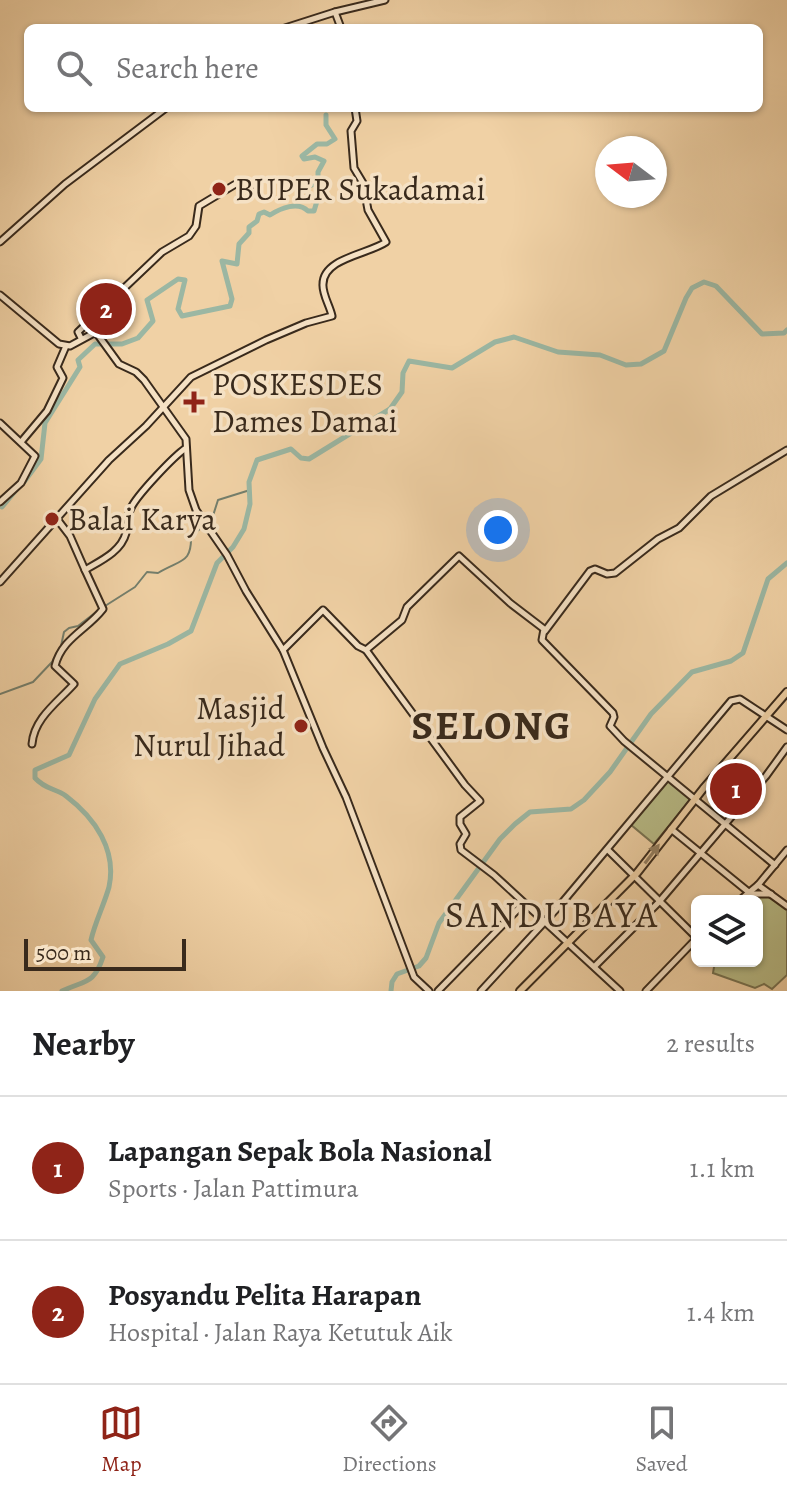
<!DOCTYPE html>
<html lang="en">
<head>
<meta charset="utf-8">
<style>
  :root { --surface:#fff; --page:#f2f2f2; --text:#202124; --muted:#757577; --line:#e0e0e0; --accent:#8f2418 }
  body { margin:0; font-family:Alegreya,serif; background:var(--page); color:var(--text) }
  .controls { position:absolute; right:24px; bottom:24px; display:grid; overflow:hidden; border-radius:12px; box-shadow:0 2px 6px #0004 }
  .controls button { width:72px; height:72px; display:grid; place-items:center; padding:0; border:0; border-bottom:2px solid var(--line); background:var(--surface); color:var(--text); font:40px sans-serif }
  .compass { position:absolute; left:595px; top:136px; width:72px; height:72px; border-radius:50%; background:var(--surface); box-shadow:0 2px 6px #0004; rotate:286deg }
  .scale { position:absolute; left:24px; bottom:20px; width:162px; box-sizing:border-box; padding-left:8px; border:4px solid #392a1c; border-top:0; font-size:22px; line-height:28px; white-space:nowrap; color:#392a1c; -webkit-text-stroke:6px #f5e1c4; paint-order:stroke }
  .you { position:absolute; left:498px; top:530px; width:28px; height:28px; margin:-20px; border:6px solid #fff; border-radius:50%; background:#1a73e8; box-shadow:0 0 0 12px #1a73e833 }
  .badge { display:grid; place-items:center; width:52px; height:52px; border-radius:50%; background:var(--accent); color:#fff; font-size:26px; font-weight:700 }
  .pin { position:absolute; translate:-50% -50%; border:4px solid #fff; box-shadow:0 2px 8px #0006 }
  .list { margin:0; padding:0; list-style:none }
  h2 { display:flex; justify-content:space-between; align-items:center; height:104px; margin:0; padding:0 32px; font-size:34px }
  h2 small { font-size:26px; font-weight:400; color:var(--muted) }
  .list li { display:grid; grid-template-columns:52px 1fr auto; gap:24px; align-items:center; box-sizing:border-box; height:144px; padding:0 32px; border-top:2px solid var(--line) }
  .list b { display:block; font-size:30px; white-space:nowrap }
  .list p { margin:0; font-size:26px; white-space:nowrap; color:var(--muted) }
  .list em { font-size:26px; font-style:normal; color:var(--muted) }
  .icon { flex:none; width:44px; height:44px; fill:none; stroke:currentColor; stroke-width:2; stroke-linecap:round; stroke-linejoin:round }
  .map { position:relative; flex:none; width:787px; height:991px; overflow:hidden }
  .search { position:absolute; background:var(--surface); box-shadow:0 2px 6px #0004; left:24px; right:24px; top:24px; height:88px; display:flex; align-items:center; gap:20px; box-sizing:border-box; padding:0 28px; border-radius:12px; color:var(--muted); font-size:30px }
  .sheet { height:392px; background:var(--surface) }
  nav { display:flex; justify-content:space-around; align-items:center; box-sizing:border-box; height:112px; border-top:2px solid var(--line); background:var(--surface); font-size:22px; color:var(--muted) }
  nav a { display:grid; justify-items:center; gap:4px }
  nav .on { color:var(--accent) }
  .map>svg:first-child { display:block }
  .green { fill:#b8bc87; stroke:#787352; stroke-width:2 }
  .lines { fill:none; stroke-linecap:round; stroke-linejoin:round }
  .stream { stroke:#747f6d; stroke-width:2 }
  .river { stroke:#9bb7a3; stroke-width:5 }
  .secondary-casing { stroke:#392a1c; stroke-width:9 }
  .primary-casing { stroke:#392a1c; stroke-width:10 }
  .secondary { stroke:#f5e1c4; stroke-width:5 }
  .primary { stroke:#f0d1a5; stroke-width:6 }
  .oneway { fill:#947e60 }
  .poi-dot { fill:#8f2418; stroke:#f5e1c4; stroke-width:3 }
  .labels { text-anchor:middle; stroke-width:7; stroke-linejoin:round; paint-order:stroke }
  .poi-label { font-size:32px; fill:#392a1c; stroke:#f5e1c4; text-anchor:start }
  .quarter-label { font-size:36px; letter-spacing:2px; fill:#392a1c; stroke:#f5e1c4 }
  .district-label { font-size:40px; font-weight:bold; letter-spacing:2px; fill:#392a1c; stroke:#f5e1c4 }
</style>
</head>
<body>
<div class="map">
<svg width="787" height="991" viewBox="0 0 787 991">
  <rect width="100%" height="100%" fill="#f0d1a5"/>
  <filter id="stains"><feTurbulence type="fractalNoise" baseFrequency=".0025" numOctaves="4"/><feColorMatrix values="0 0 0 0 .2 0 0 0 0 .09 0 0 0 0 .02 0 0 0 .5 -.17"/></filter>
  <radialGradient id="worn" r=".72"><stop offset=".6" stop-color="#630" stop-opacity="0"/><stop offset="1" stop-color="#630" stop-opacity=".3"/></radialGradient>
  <g class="green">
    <path d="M731,760L757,782L731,812L712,796L718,789L712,783Z"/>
    <path d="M667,779L691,799L654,844L630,824Z"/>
    <path d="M748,896H768L787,910V975L772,989L764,984L755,988L713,973L715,961H757V901H742Z"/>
  </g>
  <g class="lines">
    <g class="stream">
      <path d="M105,606L135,587L147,572L158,573C181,559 192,564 191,535L211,522L218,500L250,490"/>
      <path d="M0,694L33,682L52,662L61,646L64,632L69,628L78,626L100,609"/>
    </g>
    <g class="river">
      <path d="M24,482L41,459L45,423L80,367L78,360L95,344H122L138,338L153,321L147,300L178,279L185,280L178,309L182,316L230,306L232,299L222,261L237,264L239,244L249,233V227L257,221L259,214L264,212L270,215C281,208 298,201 308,211H314L317,201L306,190L308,186L318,183V172L324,161L315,157L304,159L302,156L317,144H327L335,139L326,125V115"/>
      <path d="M0,506L2,507L17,489"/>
      <path d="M62,991C86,980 94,984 103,957L91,940C95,922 104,905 109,887C117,850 95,818 66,796C55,788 46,790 35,778V770L69,755L95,699L120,664L168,644L191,631L217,563L233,547L244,529L250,504L249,482L257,460L291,449L301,458L309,459L390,409L402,392L403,373L409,361L452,368L495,342L514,337L558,352L600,355L626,365L641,364L664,351L686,298L692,288L704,282L716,286L762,334L784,333L787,330"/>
      <path d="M391,991L392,982L397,974L419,966L426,958L439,923L500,839L515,824L530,812L571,809L584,800L610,772L651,714L692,672L731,661L743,653L768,579L787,563"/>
    </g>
    <defs>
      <g id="secondary">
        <path d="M335,12L341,28"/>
        <path d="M285,28L335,12L385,0"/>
        <path d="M0,242L65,184L166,108"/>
        <path d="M0,295L59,344L70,346L94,333L98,335L119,364L136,372L144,380L186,439L189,490L196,510L227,555L246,591L283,650L323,748L346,797L414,977L429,991"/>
        <path d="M81,338L78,332L162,252L189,236L196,226L199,206L239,182L253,185"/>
        <path d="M0,423L35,456L21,483L0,502"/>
        <path d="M21,442L47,411L63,378L57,367L66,346"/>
        <path d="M57,519L70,536L85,570"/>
        <path d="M0,582L109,460L146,426L191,377L266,340L306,323L332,316C330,306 322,294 323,284C323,258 369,254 386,242L368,210L363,183L354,168L351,131L357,121L355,108"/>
        <path d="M545,631L590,571L595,569L607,574L615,573L658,539L679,528L711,496L787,450"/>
        <path d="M283,650L323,610L358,646L366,650L402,620L407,607L459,556L510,603L544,629L542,640L613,713L614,717L610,726L624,741L775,865"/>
        <path d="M366,650L465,785L480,801L460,817V824L466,834L460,844L461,850L494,875L620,991"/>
        <path d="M32,744C34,718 58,702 74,684L55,666C62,638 87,630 103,609L85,570C100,561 121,552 126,533C128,524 127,516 131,508C137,495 174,456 186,448"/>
        <path d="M671,829L751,894H771"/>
        <path d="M608,850L697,938"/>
        <path d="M758,885L787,906"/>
        <path d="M739,901L758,885L787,850"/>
        <path d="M595,966L659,902L766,776L787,747"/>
        <path d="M438,991L524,903"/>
        <path d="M481,991L561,904L731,701L740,699L787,730"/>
        <path d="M646,991L697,938"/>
      </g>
      <path id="primary" d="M520,991L637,873L703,789L787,692"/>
    </defs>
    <use href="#secondary" class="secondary-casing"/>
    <use href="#primary" class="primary-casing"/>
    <use href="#secondary" class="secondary"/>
    <use href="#primary" class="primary"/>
  </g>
  <defs><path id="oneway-solid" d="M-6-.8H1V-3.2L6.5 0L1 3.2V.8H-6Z" transform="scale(2)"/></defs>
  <use class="oneway" href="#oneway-solid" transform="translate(652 854) rotate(-53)"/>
  <g class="poi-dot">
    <circle cx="219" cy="189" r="8"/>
    <path d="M190 390h8v8h8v8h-8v8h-8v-8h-8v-8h8z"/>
    <circle cx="52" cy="519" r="8"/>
    <circle cx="301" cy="726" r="8"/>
  </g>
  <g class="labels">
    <g class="poi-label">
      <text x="235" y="200">BUPER Sukadamai</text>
      <text x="212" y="395">POSKESDES<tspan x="212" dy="37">Dames Damai</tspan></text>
      <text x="68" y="530">Balai Karya</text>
      <text x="285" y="719" text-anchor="end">Masjid<tspan x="285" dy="37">Nurul Jihad</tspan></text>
    </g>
    <g class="quarter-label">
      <text x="552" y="927">SANDUBAYA</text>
    </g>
    <g class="district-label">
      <text x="492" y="739">SELONG</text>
    </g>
  </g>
  <rect width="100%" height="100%" filter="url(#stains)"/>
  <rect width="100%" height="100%" fill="url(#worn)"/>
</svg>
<div class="controls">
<button><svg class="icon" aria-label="layers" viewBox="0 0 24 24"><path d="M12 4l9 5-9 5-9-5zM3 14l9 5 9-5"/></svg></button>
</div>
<svg class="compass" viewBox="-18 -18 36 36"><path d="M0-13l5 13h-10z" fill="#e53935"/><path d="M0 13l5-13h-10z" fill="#757577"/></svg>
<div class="scale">500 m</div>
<div class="you"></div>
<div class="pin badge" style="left:736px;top:789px">1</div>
<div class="pin badge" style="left:106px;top:309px">2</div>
<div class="search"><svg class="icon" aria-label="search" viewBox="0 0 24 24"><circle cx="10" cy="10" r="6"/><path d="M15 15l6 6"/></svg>Search here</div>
</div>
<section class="sheet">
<h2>Nearby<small>2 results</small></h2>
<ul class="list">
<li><span class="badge">1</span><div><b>Lapangan Sepak Bola Nasional</b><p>Sports · Jalan Pattimura</p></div><em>1.1 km</em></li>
<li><span class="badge">2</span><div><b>Posyandu Pelita Harapan</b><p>Hospital · Jalan Raya Ketutuk Aik</p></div><em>1.4 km</em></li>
</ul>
</section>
<nav>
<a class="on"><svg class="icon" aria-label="map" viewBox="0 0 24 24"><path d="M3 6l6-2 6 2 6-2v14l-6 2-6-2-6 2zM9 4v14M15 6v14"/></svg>Map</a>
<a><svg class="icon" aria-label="directions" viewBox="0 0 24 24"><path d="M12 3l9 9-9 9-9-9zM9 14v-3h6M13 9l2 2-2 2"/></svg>Directions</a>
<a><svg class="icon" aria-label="saved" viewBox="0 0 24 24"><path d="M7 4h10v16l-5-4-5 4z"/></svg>Saved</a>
</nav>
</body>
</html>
